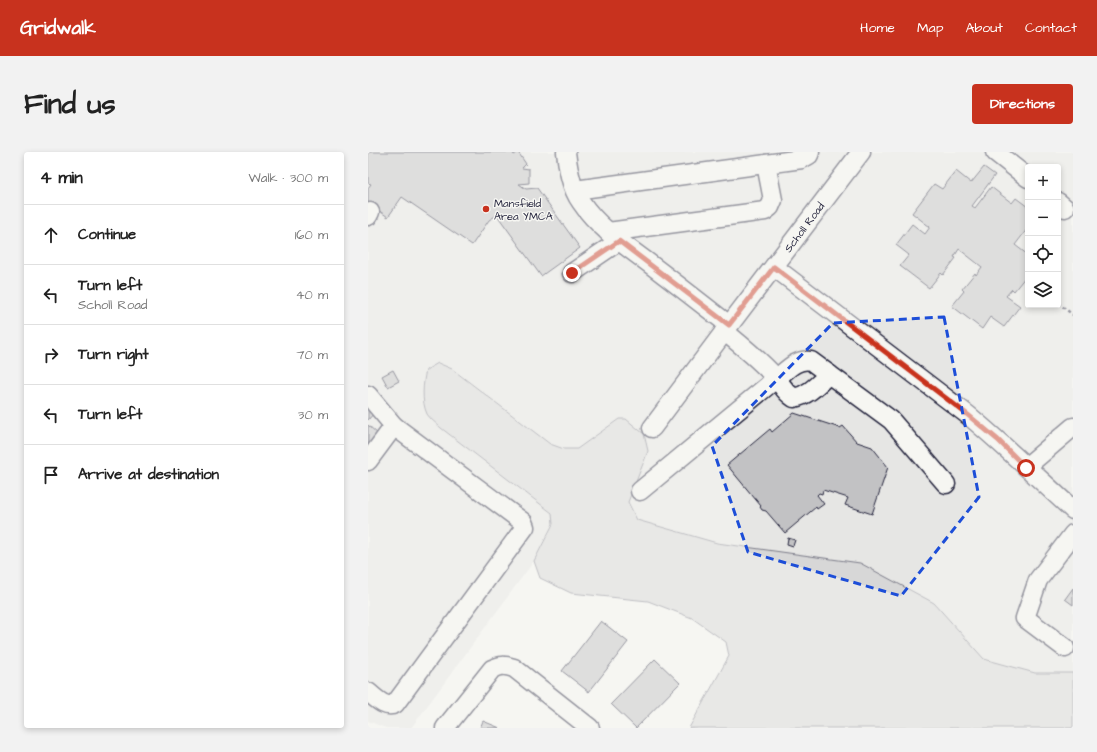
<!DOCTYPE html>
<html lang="en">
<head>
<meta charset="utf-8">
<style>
  :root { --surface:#fff; --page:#f2f2f2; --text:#222; --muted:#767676; --line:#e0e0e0; --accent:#c8321e }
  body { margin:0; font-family:"Architects Daughter",sans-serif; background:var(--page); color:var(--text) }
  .controls { position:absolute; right:12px; top:12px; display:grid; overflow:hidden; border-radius:4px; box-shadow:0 2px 6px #0003 }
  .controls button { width:36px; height:36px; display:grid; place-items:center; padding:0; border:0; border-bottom:1px solid var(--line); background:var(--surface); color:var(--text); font:20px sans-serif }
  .stop { position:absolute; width:12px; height:12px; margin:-9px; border:3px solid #c8321e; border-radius:50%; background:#fff }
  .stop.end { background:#c8321e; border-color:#fff; box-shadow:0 1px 4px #0008 }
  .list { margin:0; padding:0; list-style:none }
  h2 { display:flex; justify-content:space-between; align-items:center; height:52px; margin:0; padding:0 16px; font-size:17px }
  h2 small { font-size:13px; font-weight:400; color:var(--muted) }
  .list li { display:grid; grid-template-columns:26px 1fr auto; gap:12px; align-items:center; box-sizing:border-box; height:60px; padding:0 16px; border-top:1px solid var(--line) }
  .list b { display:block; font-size:15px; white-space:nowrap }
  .list p { margin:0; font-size:13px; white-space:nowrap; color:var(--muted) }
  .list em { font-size:13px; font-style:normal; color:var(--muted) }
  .icon { flex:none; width:22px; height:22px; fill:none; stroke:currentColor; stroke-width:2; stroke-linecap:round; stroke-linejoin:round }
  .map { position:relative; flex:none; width:705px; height:576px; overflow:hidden; border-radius:4px }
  header { display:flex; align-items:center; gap:24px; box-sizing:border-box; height:56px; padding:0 20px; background:var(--accent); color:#fff }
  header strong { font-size:19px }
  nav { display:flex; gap:22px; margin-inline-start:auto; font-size:14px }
  .intro { display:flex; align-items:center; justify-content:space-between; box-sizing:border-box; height:96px; padding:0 24px }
  h1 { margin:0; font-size:28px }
  .button { padding:10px 18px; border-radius:4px; background:var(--accent); color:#fff; font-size:14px; font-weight:700 }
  main { display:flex; gap:24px; padding:0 24px }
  aside { flex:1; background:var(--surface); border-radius:4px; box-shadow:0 2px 6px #0003 }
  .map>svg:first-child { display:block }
  .built { fill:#e6e6e4; fill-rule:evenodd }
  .green { fill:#d7d7d7; stroke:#7c7c89 }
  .building { fill:#c2c2c4; stroke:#22223b }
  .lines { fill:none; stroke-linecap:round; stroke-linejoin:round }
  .minor-casing { stroke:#22223b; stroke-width:21 }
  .path { stroke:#22223b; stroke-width:2.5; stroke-dasharray:3 3; stroke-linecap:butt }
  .minor { stroke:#f6f6f2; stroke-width:18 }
  .route { stroke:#c8321e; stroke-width:5 }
  .marked { fill:none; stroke:#1d4ed8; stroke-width:3; stroke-dasharray:8 5; stroke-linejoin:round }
  .poi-dot { fill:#c8321e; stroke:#f6f6f2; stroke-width:1.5 }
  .labels { text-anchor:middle; stroke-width:3; stroke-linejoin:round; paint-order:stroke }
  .poi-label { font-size:11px; fill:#22223b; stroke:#f6f6f2; text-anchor:start }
  .street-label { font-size:11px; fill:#22223b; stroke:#f6f6f2 }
</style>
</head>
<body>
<header>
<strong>Gridwalk</strong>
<nav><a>Home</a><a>Map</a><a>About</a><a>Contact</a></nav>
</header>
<div class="intro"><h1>Find us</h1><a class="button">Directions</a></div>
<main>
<aside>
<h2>4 min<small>Walk · 300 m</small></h2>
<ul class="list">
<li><svg class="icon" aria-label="ahead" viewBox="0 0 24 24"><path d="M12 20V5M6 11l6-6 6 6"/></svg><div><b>Continue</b></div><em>160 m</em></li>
<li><svg class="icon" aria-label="left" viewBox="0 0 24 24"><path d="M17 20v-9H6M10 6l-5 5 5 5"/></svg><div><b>Turn left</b><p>Scholl Road</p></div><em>40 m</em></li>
<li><svg class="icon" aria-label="right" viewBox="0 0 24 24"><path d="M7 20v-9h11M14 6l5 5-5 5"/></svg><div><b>Turn right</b></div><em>70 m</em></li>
<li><svg class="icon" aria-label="left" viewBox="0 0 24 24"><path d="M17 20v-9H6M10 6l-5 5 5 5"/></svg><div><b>Turn left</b></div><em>30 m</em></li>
<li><svg class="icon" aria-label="arrive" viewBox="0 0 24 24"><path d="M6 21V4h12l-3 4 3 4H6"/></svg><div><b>Arrive at destination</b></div></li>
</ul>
</aside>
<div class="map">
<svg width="705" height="576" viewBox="0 0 705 576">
  <rect width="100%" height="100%" fill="#f6f6f2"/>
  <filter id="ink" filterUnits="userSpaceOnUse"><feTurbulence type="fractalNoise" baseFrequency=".025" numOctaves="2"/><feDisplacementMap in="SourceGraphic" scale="8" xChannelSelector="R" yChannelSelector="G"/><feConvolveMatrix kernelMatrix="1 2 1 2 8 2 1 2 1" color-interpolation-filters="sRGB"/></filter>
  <g filter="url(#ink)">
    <path class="built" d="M0,0H705V521H667L616,507L566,451L269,368L260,350L280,299L251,267L209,297H197L182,292L85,217L70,211L58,218L56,228V252L73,276L184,361L185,371L166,409L43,576H18L0,569ZM660,15H690V153H660Z"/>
    <path class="green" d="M70,211L84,217L182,292L196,297H209L251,267H258L276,282L280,299L260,350L269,368L349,391L492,411L566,451L616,507L667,521H705V576H321L361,504L358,490L324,466L280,449L203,441L172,426L166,409L185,372L184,361L73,276C68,271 62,267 59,262C53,249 55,231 58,218Z"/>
    <g class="building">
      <path d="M0,0H144L146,3L150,0L158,12L154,16L161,17V31L151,32L158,37L169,36L212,96L173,124L129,63L121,68L104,93L34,45L20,65L0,51V36L3,32L0,31Z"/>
      <path d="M616,15L627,23L604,54L607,56L623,35L644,51L648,46L660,55V76L647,93L660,103V126L658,124L646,139L644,137L638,144L652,154L636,175L622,165L614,177L584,154L596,139L594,137L607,121L608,123L614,115L591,97L586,105L588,106L575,123L573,121L561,136L532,114L541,103L528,93L544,72L557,82L562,75L544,61L566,32L574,37L588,19L603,31Z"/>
      <path d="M25,218L31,229L20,235L14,224Z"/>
      <path d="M0,256L6,261L0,268Z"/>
      <path d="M426,261L472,276L475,274L489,290L504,295L520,315L504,362L477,353L480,346L455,338L454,342L451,341L449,343L456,352L449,357L448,355L417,381L398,359L394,358L392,355L393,354L359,313L402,277L404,280Z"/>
      <path d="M0,273L11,283L0,297Z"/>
      <path d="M420,386L427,388L425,394L419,392Z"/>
      <path d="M705,436V453L697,447Z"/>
      <path d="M233,469L260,490L221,540L194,519Z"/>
      <path d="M287,507L312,531L268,576L243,552Z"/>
      <path d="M115,569L132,576H112Z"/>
    </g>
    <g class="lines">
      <defs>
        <g id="minor">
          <path d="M198,0C200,17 203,36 213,50C229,74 255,92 278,109C306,130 334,152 361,173"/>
          <path d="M627,0L660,26"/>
          <path d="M207,38L434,7L441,3L442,0"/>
          <path d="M690,50L697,56"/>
          <path d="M0,64L2,60"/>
          <path d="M240,80L397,59L402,55L405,48L398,12"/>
          <path d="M406,115L600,263C636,293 670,326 705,358"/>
          <path d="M204,121L251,89"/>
          <path d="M356,179C374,194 392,208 407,225C416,234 414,238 426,246C441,243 450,232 461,222"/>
          <path d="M0,243L26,274L0,309"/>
          <path d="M284,276L350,188L493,0"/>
          <path d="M658,315L705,275"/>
          <path d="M272,339L409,226C419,218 429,206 443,209L523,268L578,332"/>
          <path d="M697,496L657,466L670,428L705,382"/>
          <path d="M0,540C8,546 17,557 27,552L157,375L155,370L26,274"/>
          <path d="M77,576L124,517C132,513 137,513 146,516L222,576"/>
        </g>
      </defs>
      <use href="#minor" class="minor-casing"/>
      <g class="path">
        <path d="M659,128L660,129"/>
        <path d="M690,151L705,163"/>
      </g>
      <use href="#minor" class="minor"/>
    </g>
  </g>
  <g class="lines" filter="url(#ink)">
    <path class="route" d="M204,121L251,89L361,173L406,115L600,263L630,288L658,316"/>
  </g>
  <path d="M0 0H705V576H0ZM576,165L611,345L533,444L380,400L344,294L465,171Z" fill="#f6f6f2" fill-opacity=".55" fill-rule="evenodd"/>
  <path class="marked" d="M576,165L611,345L533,444L380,400L344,294L465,171Z"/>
  <circle class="poi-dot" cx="118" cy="57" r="4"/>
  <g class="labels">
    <g class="poi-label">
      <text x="126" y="55">Mansfield<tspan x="126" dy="13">Area YMCA</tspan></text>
    </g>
    <g class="street-label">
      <text transform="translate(436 75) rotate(-53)" y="4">Scholl Road</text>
    </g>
  </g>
</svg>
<div class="controls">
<button>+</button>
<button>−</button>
<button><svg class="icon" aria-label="locate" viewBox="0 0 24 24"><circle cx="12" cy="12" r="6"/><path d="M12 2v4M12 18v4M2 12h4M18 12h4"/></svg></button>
<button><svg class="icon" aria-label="layers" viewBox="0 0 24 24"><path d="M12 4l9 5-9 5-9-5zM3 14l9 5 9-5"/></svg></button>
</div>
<div class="stop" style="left:658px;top:316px"></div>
<div class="stop end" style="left:204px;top:121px"></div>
</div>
</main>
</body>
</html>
